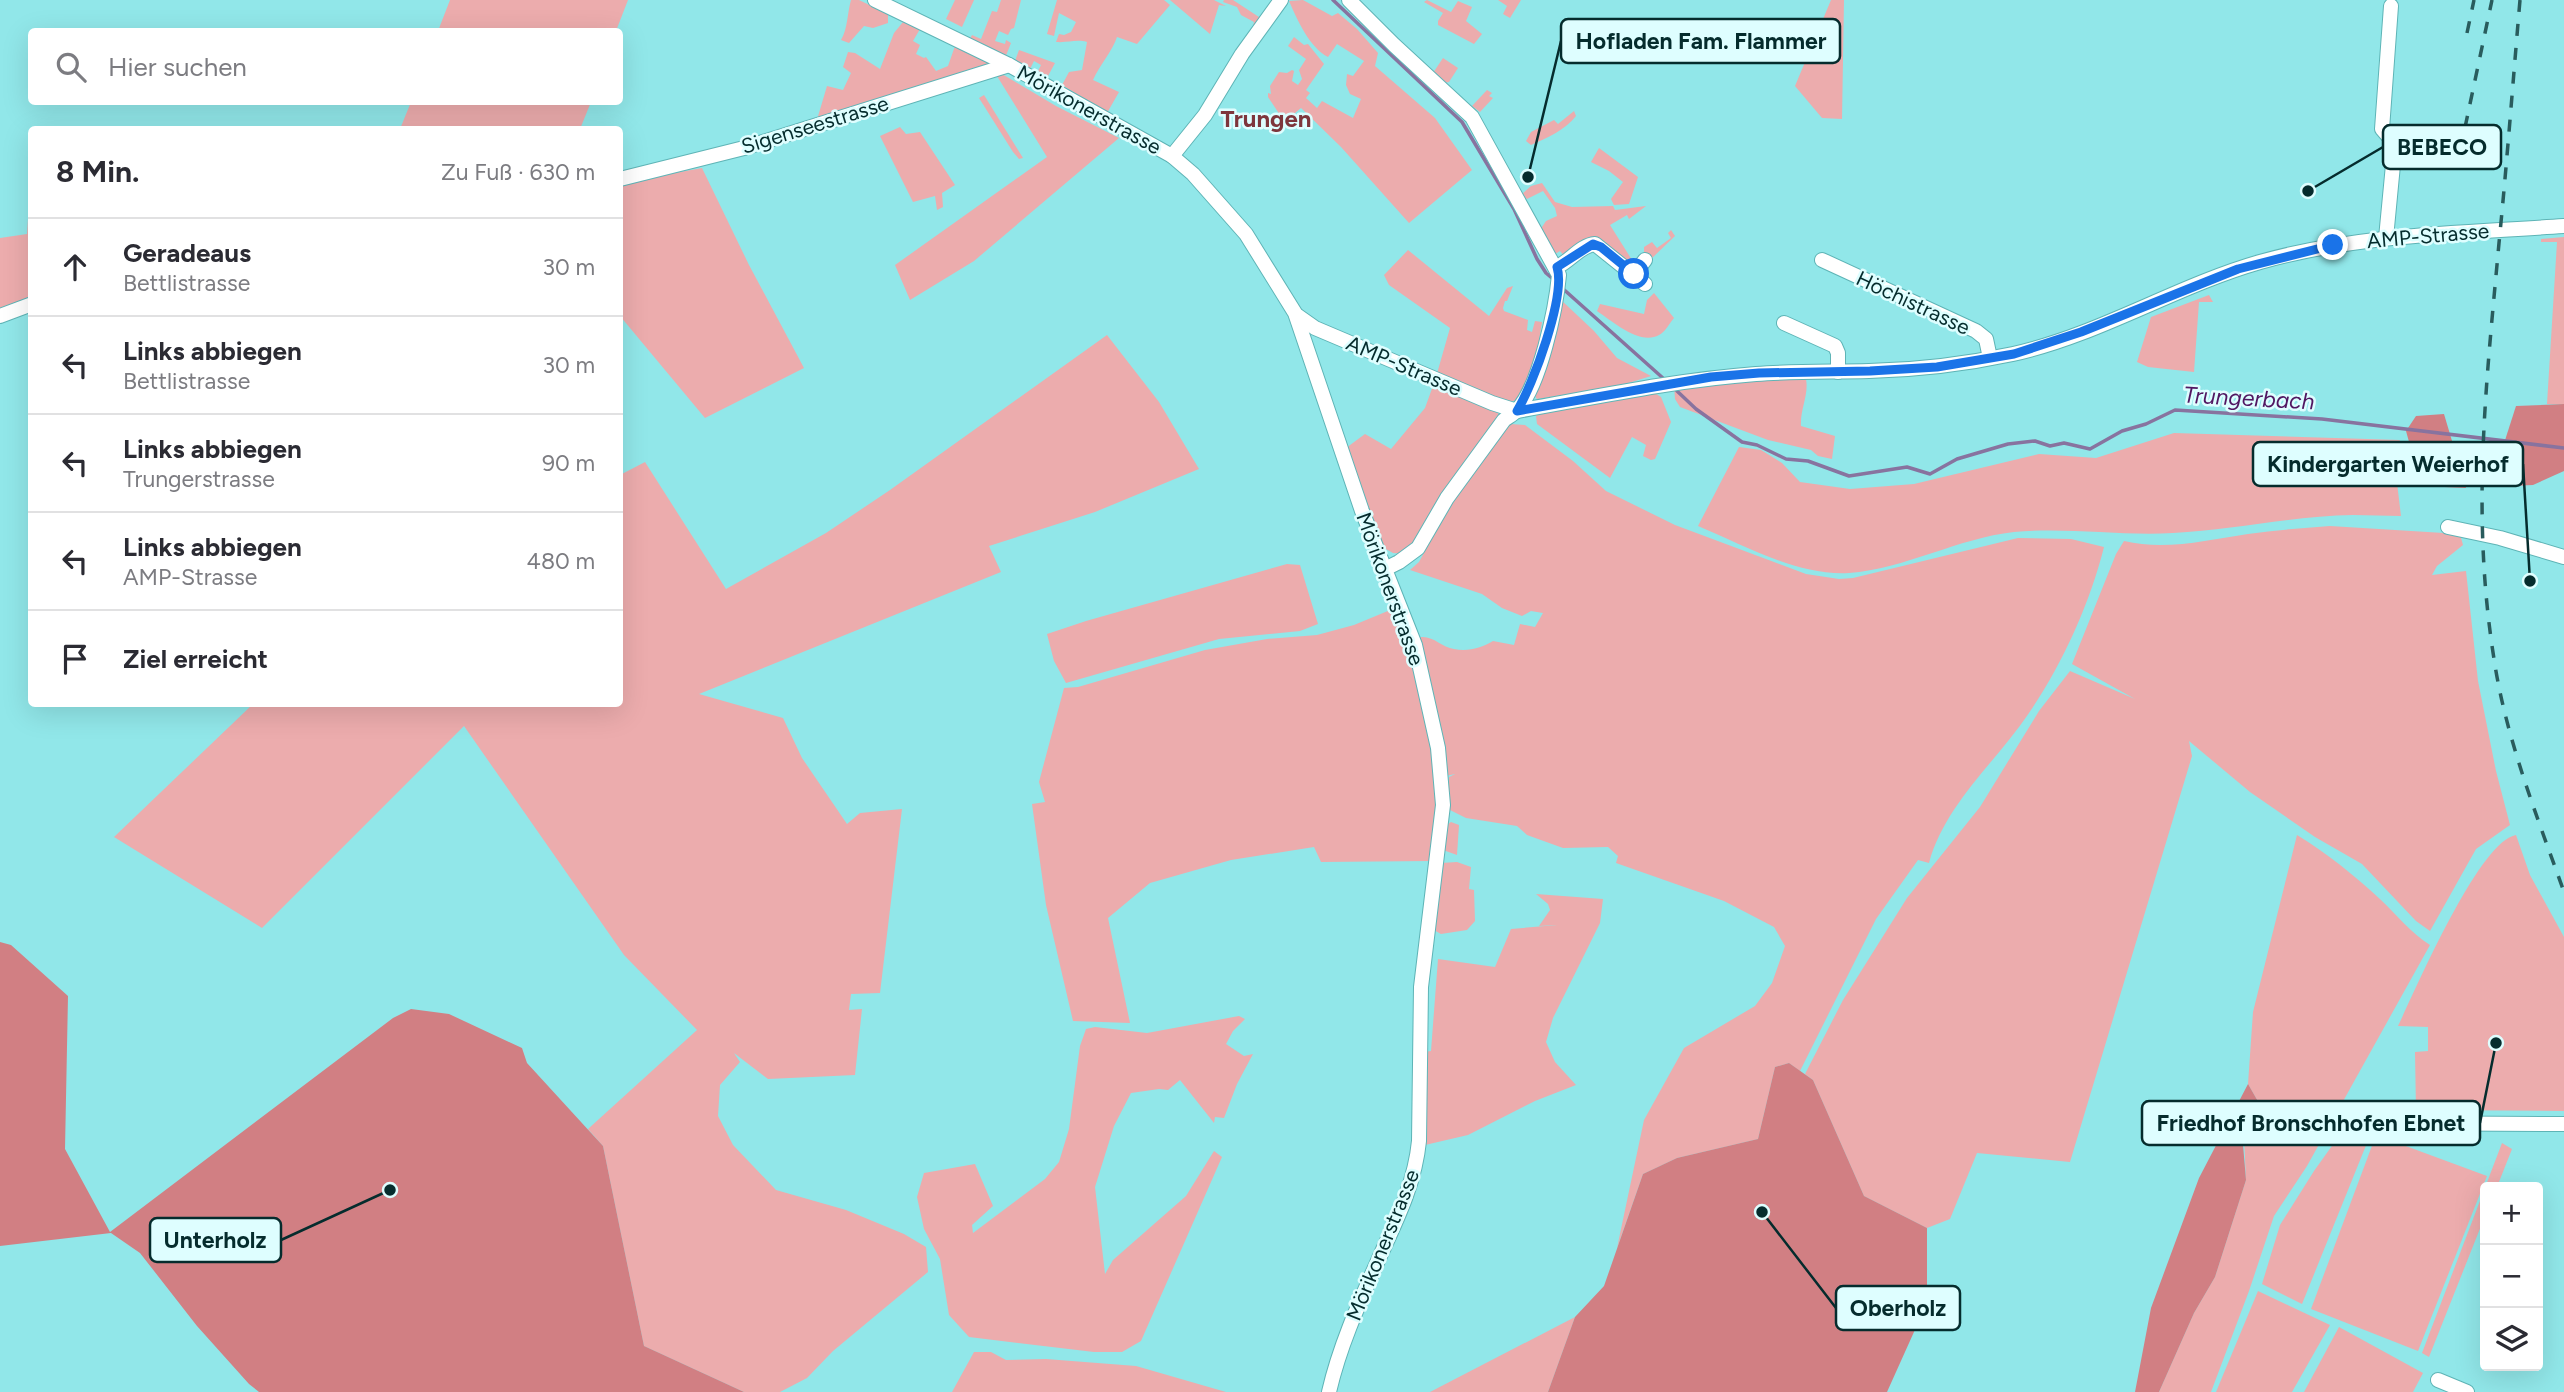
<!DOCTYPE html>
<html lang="de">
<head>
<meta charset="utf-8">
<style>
  :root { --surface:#fff; --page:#f2f2f3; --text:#2b2b33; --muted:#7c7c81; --line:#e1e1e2 }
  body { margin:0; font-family:Figtree,sans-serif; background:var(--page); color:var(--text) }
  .controls { position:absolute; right:21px; bottom:21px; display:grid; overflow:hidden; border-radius:7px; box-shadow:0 7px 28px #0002 }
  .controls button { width:63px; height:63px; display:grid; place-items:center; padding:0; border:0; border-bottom:2px solid var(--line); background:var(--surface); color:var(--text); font:35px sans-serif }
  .stop { position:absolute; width:21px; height:21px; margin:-16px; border:5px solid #1a73e8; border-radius:50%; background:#fff }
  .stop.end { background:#1a73e8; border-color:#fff; box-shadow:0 2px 7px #0008 }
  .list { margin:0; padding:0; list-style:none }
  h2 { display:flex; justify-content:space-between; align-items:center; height:91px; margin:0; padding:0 28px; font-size:30px }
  h2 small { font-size:23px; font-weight:400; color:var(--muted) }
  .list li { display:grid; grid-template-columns:46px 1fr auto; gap:21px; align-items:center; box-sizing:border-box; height:98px; padding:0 28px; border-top:2px solid var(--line) }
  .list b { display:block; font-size:26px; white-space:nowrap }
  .list p { margin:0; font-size:23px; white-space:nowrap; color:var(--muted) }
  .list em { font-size:23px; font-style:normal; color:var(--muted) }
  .icon { flex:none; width:38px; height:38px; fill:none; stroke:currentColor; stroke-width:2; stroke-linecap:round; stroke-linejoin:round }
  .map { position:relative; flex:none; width:2564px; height:1392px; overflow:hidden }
  .search { position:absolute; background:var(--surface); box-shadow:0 7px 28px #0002; left:28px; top:28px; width:595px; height:77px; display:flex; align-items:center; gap:18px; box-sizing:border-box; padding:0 24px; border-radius:7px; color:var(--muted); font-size:26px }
  .panel { position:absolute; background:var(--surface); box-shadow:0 7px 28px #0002; left:28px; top:126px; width:595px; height:581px; border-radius:7px }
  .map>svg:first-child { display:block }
  .green { fill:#ecacad }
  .forest { fill:#d17f83 }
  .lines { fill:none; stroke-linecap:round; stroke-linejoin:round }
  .stream { stroke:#88739f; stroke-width:3.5 }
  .minor-casing { stroke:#5eb4b6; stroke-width:16 }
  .minor { stroke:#fff; stroke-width:14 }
  .rail { stroke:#295c5d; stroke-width:3.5; stroke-dasharray:12 12; stroke-linecap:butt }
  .route { stroke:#1a73e8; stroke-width:9 }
  .labels { text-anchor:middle; stroke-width:5; stroke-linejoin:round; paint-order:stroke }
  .street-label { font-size:21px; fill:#052c2d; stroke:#defeff }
  .water-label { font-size:23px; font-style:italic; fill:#511762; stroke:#defeff }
  .quarter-label { font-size:24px; font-weight:bold; fill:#7e363c; stroke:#defeff }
  .leader { fill:none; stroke:#052c2d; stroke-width:2.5 }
  .callout-dot { fill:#052c2d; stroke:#defeff; stroke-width:2.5 }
  .callout { fill:#defeff; stroke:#052c2d; stroke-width:2.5 }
  .callout-label { font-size:23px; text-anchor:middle; font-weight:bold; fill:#052c2d }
</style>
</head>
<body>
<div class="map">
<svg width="2564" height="1392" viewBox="0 0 2564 1392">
  <rect width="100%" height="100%" fill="#91e7e9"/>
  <g class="green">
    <path d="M450,0H628L616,31H438Z"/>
    <path d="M851,0H859L888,14V23L873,28L864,26L849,43L841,40C848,28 847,14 851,0Z"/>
    <path d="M955,0H974L962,27L946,19Z"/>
    <path d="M1001,0H1021L1014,28L1011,29L1008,35L999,31L995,41L1005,44L1006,40L1011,43L1005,58L969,41L972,35L981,39L992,11L997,12Z"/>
    <path d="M1057,0H1164L1170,5L1137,44L1117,37C1113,50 1099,66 1093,80L1119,92L1107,113L1062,85L1069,72L1082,70L1087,42C1076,39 1068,43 1056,42L1059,34L1064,35L1071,32L1076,22L1059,13L1054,36L1047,34Z"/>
    <path d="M1170,0H1214L1226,6L1219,5L1210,34Z"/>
    <path d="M1224,0H1233L1262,19L1256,27L1253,26L1254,22L1241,15L1237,7L1223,2Z"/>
    <path d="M1303,0L1332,16L1338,13L1357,29L1378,53L1375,66L1435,118L1472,170L1409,223L1341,147L1301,108L1283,123L1279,119L1280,115L1268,97V93L1271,94L1270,86L1279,72L1287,73L1292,70L1294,71L1292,81L1298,85L1302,79L1299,70L1306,59L1288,46L1294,37L1304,45L1308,44L1324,64L1306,90L1310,93L1306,98L1317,108L1322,101L1353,118L1361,99L1350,94L1346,85L1347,74L1353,76L1364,61L1337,44L1328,57C1309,47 1297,19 1289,1Z"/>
    <path d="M1427,0L1451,12L1458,1L1472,7L1466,21L1482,34L1474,44L1438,25V21L1443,13L1424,2Z"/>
    <path d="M1498,0H1521L1510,18L1503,14L1507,6Z"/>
    <path d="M1831,0H1844L1842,119L1822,118L1795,86Z"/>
    <path d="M903,22L920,29L913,41L920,45L916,54L924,58L926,57L936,71L948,66L955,46L993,64L816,123L827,86L843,90L851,73L843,67L848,52L855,53L880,69L894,33Z"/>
    <path d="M1019,50L1055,63L1048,76L1038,71L1041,65L1034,61L1030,69L1015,61Z"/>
    <path d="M1443,58L1458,68L1449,82L1444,83L1433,73Z"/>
    <path d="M992,68L1056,106L1119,138L974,261L910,300L895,265L1047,157Z"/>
    <path d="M1487,90L1492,93L1489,96L1493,98L1480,112L1472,106Z"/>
    <path d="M984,95L1023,158L1019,159L1013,152L979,98Z"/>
    <path d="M411,102H591L580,129H400Z"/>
    <path d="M1574,111L1576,116C1565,130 1547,138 1531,145L1526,141L1531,132L1554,120L1558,124Z"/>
    <path d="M900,127L906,134L920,132L955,185L942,193L943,207L937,210L935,196L913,202L880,136Z"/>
    <path d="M1599,148L1638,177L1629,204L1614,205L1611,199L1623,182L1609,171L1591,162Z"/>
    <path d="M702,168L749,265L804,368L705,418L620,316V183Z"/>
    <path d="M1542,183L1555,202L1572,207L1613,206L1615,210L1646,206L1629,219L1627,215L1610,225L1632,260L1633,267L1603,243L1566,258L1560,251L1555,254L1540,230L1546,221L1557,216L1555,208L1543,191L1527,199L1522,194L1531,186Z"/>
    <path d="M29,204L31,205V296L0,309V238L27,234Z"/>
    <path d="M1671,230L1675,236L1650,260L1644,256V247L1652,242L1657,248L1671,238L1668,233Z"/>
    <path d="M2564,237V404H2547L2557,242H2541V239Z"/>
    <path d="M1408,250L1489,316L1507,288L1513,286L1507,301H1505L1503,308L1504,311L1528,320L1527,330L1532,332L1535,321L1542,322L1536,359L1517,400L1503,404L1436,377L1450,328L1389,285L1384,275Z"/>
    <path d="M1654,293L1674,318C1669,324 1665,332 1659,335C1640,346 1612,321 1597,311L1600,304L1644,314L1647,300Z"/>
    <path d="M2209,295L2213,302H2199L2194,372L2148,367L2137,362L2151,317Z"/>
    <path d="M1560,299L1594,331L1617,358L1651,376L1619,386L1537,399L1534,395Z"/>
    <path d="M1107,335L1159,402L1199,469L1095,512L989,546L1001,572L699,694L783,718L802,758L847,824L860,813L902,809L880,993L851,994L849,1010L862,1009L855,1075L768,1079L734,1053L740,1062L720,1085L718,1116L733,1145L776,1190L846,1210L904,1234L926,1247L928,1272L833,1351L807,1378L780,1392H744L644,1346L603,1146L588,1129L697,1030L624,955L464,726L262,928L114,837L253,704H620V475L645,462L726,589L826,533L890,490Z"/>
    <path d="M1774,379H1806C1809,395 1800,409 1801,426L1835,436L1832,459L1818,456L1811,450L1768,440L1680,407L1675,399L1674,386Z"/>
    <path d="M1434,383L1480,400L1499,414L1407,554L1393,553L1384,548L1346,448L1365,434L1391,449L1425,408Z"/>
    <path d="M1653,392L1661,397L1671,422L1655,459L1651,460L1643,456L1646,445L1632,437L1610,478L1537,424L1536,416L1540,413Z"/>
    <path d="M1510,424L1525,425L1573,461L1606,491L1675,525L1806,574L1839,579L1853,578L2018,538L2071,539L2104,547C2090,603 2062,665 2029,713C1996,762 1945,804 1929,863L1918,860L1876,919L1800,1071L1789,1063L1775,1067L1758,1139L1677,1158L1643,1174L1617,1248L1644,1120L1684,1048L1755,1006L1772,983L1785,946L1774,927L1724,901L1616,863L1618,856L1608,847L1563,848L1527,835L1517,826L1466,818L1448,809L1449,777L1455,774L1446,776L1416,638C1432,633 1440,647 1454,649C1468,652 1481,648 1493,641L1514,645L1520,624L1535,627L1543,613L1531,611L1522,616L1502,608L1482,594L1410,570L1419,562L1455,495Z"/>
    <path d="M2174,433L2400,440L2394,458L2401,516C2385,516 2369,515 2353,515C2293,516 2233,530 2173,533C2120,536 2067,527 2014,532C1958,538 1905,569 1849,573C1797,576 1744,545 1698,526L1739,447L1761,450L1782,463L1800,482L1850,489L1914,484L2039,454L2096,458Z"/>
    <path d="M2330,526L2460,534L2463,545L2437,566L2432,575L2466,571L2478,681L2496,771L2510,825L2476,849L2430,931L2416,921L2362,864L2315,837L2250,792L2189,741L2192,756L2070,1162L1977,1153L1950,1219L1927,1228L1864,1196L1813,1080L1805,1074L1843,1000L1907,898L1980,807L2039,711L2070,671L2135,699L2072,664L2116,554L2124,541C2165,551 2208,540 2248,534C2276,530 2303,528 2330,526Z"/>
    <path d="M1287,564L1300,565L1318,624L1300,631L1219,639L1066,683L1054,661L1047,634L1086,621Z"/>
    <path d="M1395,608L1402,624L1427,719L1436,767L1438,806L1431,861L1321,862L1314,847L1231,860L1150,883L1108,918L1130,1023L1073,1021L1046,905L1032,804L1045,802L1039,782L1064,688L1078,687L1205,650L1267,639L1317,635L1354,625Z"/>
    <path d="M1451,822L1459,825L1457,855L1443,850L1448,824Z"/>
    <path d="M2297,835C2327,853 2355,876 2381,900C2397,915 2411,933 2430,945L2307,1166L2274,1216L2249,1291L2211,1392H2159L2194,1313L2215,1277L2246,1180L2244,1137L2264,1112L2248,1084L2253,1012Z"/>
    <path d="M2516,835L2530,875L2564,937V1111L2416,1110L2415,1052L2428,1051V1027L2398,1026C2416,989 2479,841 2516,835Z"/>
    <path d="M1457,862L1471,867L1469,889L1474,890L1475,921L1467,930L1441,934L1432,929L1441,863Z"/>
    <path d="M1536,894L1603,899L1600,923L1553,1018L1546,1042L1555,1062L1576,1085L1535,1101L1468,1135L1425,1145L1423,1052L1431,1051L1438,959L1495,967L1511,929L1557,925L1539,926L1550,910L1548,904Z"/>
    <path d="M1239,1016L1245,1019L1233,1031L1226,1044L1244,1056L1253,1054L1237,1084L1224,1118L1215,1117L1214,1123L1180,1080L1168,1090L1159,1089L1131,1093L1114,1126L1095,1187L1105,1274L1113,1260L1186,1196L1214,1151L1222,1157L1141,1341L1122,1352H1094L969,1337L949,1315L940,1259L924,1229L917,1197L924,1173L975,1164L993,1206L972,1225L973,1233L1045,1179L1059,1162L1069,1129L1080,1046L1086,1029L1095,1027L1147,1033Z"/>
    <path d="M2371,1133L2302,1304L2262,1284L2280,1225L2314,1171L2339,1136Z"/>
    <path d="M2376,1135L2487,1176L2418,1351L2311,1309Z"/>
    <path d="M2502,1143L2512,1149L2497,1187H2485V1216L2429,1357L2422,1353Z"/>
    <path d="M2258,1291L2330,1325L2292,1392H2216Z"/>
    <path d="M1575,1317L1548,1392H1430Z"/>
    <path d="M2339,1327L2423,1373L2413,1392H2304Z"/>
    <path d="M974,1352H991L1006,1360L1046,1359L1136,1366L1226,1392H952Z"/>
  </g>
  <g class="forest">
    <path d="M2564,404V471L2533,485L2490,487L2516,406Z"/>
    <path d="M2444,414L2466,488L2401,485L2398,469L2411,449L2406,431L2416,416Z"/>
    <path d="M0,942L11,945L68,996L65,1149L110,1232L393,1018L411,1009L449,1014L522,1048L527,1063L603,1146L644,1346L744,1392H259L249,1384L197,1326L140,1253L111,1233L0,1246Z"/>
    <path d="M1789,1063L1813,1080L1864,1196L1927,1228V1303L1887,1392H1548L1575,1317L1604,1286L1643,1174L1677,1158L1758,1139L1775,1067Z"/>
    <path d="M2248,1084L2264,1112L2242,1133L2246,1180L2215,1277L2194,1313L2159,1392H2135L2151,1308L2199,1178Z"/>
  </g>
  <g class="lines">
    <g class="stream">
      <path d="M1333,0L1462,122L1514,209L1537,259L1546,273L1553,279"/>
      <path d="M1561,287L1664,379"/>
      <path d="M1677,391L1696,409L1742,442L1757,445L1786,459L1808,461L1849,476L1907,467L1930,474L1957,459L2008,444L2035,441L2050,446L2064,443L2090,449L2122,431L2146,424L2175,410L2322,419L2564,448"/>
    </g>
    <defs>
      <g id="minor">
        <path d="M875,0L1009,65L1172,156L1193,174L1246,234L1295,313L1362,511L1415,645L1438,748L1443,805L1421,987L1419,1141C1415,1182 1398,1217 1381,1254C1361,1299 1340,1344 1329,1392"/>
        <path d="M1349,0L1394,45L1472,117L1559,275C1556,308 1540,386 1517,410C1514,414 1508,417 1504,420L1447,498L1418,548L1399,562L1385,569"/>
        <path d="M1172,156L1205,115L1242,54L1281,0"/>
        <path d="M620,179L744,148L1009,65"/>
        <path d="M2386,238L2395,144L2382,129L2391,6"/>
        <path d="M1822,260L1976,331L1986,339L1990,358"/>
        <path d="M1557,267C1570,261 1581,245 1595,244L1645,284"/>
        <path d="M1634,274L1645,260"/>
        <path d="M0,316L32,304"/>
        <path d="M1298,316L1315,328L1492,403L1517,411C1596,397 1676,380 1756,374C1794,371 1831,372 1869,371C1917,370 1966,364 2013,354C2099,335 2176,286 2260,262C2359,234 2462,233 2564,226"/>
        <path d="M1784,323L1835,346L1838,353V372"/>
        <path d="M2448,527L2500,538L2564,557"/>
        <path d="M2366,1123L2564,1124"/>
        <path d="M2438,1380L2467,1392"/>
      </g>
    </defs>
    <use href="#minor" class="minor-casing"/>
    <use href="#minor" class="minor"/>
    <g class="rail">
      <path d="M2520,0C2513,81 2507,162 2499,243C2486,386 2471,514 2494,659C2506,739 2537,816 2564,892"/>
      <path d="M2467,33L2474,0"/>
      <path d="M2460,151L2492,0"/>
    </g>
  </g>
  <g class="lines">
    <path class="route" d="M1634,274L1601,247L1593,244L1557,267C1566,296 1533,385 1517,411L1711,377L1759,373L1870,371L1937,367L2014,354L2081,332L2238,269L2333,245"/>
  </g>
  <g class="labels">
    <g class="street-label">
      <text transform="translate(1089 110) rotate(29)" y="7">Mörikonerstrasse</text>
      <text transform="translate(815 125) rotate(-17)" y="7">Sigenseestrasse</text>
      <text transform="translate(2428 236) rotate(-5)" y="7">AMP-Strasse</text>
      <text transform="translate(1913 303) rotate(25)" y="7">Höchistrasse</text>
      <text transform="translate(1404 366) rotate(23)" y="7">AMP-Strasse</text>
      <text transform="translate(1390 589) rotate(70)" y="7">Mörikonerstrasse</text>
      <text transform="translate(1383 1245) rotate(-68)" y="7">Mörikonerstrasse</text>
    </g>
    <g class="water-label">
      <text transform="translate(2249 398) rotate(3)" y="8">Trungerbach</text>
    </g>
    <g class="quarter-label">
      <text x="1266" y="127">Trungen</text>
    </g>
  </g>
  <path class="leader" d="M1528 177L1561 41M2308 191L2383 147M2530 581L2523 464M2496 1043L2480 1123M390 1190L281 1240M1762 1212L1836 1308"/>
  <g class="callout-dot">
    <circle cx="1528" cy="177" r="7"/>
    <circle cx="2308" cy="191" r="7"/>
    <circle cx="2530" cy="581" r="7"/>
    <circle cx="2496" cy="1043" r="7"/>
    <circle cx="390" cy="1190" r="7"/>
    <circle cx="1762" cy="1212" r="7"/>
  </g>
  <g class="callout">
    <rect x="1561" y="19" width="279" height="44" rx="7"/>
    <rect x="2383" y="125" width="118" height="44" rx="7"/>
    <rect x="2253" y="442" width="270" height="44" rx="7"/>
    <rect x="2142" y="1101" width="338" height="44" rx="7"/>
    <rect x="150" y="1218" width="131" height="44" rx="7"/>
    <rect x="1836" y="1286" width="124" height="44" rx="7"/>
  </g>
  <g class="callout-label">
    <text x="1701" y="49">Hofladen Fam. Flammer</text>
    <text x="2442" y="155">BEBECO</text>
    <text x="2388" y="472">Kindergarten Weierhof</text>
    <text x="2311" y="1131">Friedhof Bronschhofen Ebnet</text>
    <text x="215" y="1248">Unterholz</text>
    <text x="1898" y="1316">Oberholz</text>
  </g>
</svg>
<div class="controls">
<button>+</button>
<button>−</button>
<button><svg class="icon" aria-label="layers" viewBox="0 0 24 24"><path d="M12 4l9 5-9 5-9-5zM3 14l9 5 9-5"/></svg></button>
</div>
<div class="stop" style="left:1634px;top:274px"></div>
<div class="stop end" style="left:2333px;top:245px"></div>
<div class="search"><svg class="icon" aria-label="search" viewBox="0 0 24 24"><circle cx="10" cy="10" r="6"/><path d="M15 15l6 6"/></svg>Hier suchen</div>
<section class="panel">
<h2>8 Min.<small>Zu Fuß · 630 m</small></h2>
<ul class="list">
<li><svg class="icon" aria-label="ahead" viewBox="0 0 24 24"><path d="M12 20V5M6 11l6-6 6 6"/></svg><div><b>Geradeaus</b><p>Bettlistrasse</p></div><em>30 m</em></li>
<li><svg class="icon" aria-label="left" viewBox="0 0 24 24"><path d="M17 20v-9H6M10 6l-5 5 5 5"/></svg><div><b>Links abbiegen</b><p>Bettlistrasse</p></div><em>30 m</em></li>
<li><svg class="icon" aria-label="left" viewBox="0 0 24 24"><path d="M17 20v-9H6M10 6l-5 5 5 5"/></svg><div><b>Links abbiegen</b><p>Trungerstrasse</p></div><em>90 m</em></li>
<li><svg class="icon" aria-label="left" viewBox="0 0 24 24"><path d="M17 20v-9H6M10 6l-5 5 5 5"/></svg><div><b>Links abbiegen</b><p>AMP-Strasse</p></div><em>480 m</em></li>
<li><svg class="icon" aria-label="arrive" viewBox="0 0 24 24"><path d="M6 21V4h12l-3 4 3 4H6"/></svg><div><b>Ziel erreicht</b></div></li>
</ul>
</section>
</div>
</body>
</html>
